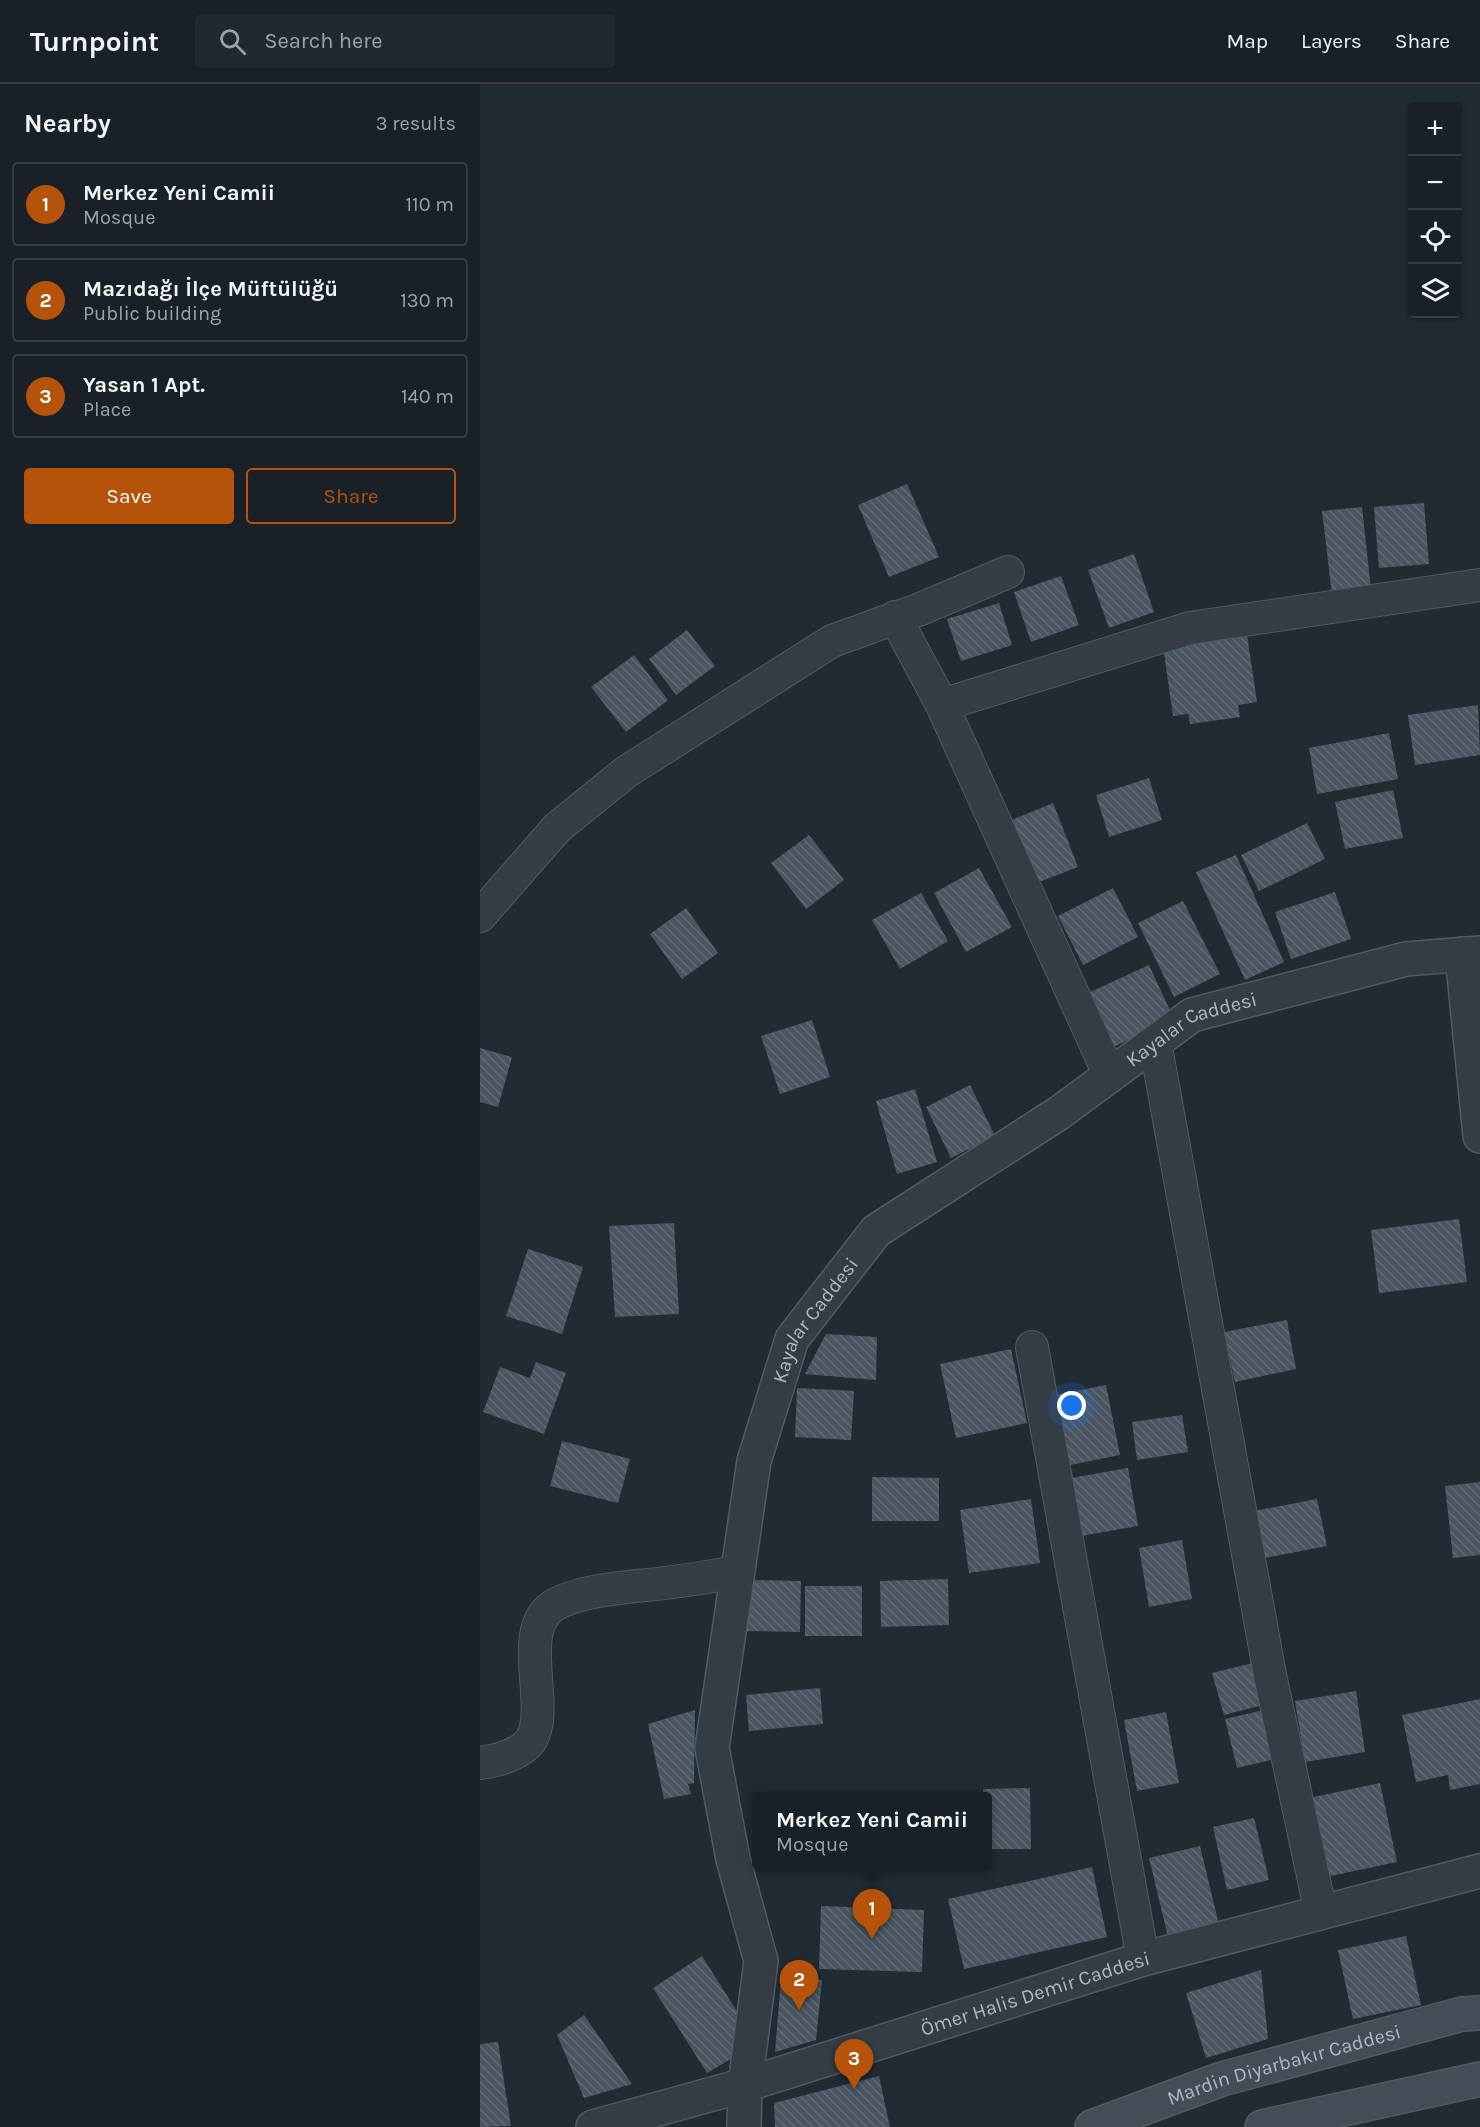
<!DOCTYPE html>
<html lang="en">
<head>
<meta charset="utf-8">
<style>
  :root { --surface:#192027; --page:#22282f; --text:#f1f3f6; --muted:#9fa3a7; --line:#373e44; --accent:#b45309 }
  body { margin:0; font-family:Karla,sans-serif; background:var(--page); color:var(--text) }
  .controls { position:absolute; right:18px; top:18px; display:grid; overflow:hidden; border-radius:6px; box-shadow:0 2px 4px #0004 }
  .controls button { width:54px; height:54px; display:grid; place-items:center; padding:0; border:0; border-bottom:2px solid var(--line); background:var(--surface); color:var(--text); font:30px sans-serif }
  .you { position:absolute; left:592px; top:1322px; width:21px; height:21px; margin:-15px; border:4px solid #fff; border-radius:50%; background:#1a73e8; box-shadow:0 0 0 9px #1a73e833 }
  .badge { display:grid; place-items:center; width:39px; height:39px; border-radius:50%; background:var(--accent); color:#fff; font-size:20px; font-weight:700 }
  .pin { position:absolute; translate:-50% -50px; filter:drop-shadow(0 2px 3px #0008) }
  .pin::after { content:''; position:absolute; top:32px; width:21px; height:18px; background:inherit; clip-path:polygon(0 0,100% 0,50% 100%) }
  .popup { position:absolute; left:272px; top:1708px; width:240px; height:78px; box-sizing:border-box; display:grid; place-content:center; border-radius:6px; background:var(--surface); filter:drop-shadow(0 2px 4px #0005); font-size:20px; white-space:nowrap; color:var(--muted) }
  .popup b { font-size:22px; color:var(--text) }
  .popup::after { content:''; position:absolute; left:50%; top:100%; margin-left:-12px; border:12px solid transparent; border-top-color:var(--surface) }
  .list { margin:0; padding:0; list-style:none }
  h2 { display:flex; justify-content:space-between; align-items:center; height:78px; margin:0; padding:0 24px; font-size:26px }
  h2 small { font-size:20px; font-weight:400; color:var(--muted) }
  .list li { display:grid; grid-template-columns:39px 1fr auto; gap:18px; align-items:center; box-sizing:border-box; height:84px; margin:0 12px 12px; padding:0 12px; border:2px solid var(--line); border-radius:6px }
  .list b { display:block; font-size:22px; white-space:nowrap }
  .list p { margin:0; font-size:20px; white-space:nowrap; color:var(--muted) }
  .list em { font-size:20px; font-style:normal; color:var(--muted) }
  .actions { display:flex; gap:12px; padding:18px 24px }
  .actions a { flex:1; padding:14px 0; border:2px solid var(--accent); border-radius:6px; text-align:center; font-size:21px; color:var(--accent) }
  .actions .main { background:var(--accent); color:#fff }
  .icon { flex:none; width:33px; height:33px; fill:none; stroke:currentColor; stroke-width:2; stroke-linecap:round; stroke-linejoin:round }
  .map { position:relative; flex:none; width:1000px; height:2043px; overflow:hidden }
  header { display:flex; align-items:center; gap:36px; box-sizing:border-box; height:84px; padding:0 30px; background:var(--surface); border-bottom:2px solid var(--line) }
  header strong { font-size:28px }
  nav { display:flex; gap:33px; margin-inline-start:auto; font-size:21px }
  .search { width:420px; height:54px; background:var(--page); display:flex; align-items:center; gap:15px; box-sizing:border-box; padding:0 21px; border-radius:6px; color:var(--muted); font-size:22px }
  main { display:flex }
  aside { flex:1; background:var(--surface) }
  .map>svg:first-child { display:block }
  .building { fill:url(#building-back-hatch) }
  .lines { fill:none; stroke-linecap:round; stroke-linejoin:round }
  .minor-casing { stroke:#525b63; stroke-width:34 }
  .tertiary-casing { stroke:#525b63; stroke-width:36 }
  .secondary-casing { stroke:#525b63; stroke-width:36 }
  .minor { stroke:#343d45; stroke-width:32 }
  .tertiary { stroke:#343d45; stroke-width:33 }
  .secondary { stroke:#434c57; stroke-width:33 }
  .labels { text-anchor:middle; stroke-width:6; stroke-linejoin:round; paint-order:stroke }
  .street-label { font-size:20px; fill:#aeb8c2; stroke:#1a2229 }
</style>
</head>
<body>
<header>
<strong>Turnpoint</strong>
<div class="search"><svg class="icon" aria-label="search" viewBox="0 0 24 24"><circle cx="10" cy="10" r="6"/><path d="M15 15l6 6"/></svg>Search here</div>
<nav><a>Map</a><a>Layers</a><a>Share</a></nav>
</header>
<main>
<aside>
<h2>Nearby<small>3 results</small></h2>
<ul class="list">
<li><span class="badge">1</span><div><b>Merkez Yeni Camii</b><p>Mosque</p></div><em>110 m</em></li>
<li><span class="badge">2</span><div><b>Mazıdağı İlçe Müftülüğü</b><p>Public building</p></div><em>130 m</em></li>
<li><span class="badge">3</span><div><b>Yasan 1 Apt.</b><p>Place</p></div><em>140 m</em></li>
</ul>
<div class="actions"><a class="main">Save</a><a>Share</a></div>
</aside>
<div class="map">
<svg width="1000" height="2043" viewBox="0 0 1000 2043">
  <defs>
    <pattern id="building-back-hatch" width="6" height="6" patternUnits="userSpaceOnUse" patternTransform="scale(1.5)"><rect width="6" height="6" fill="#495560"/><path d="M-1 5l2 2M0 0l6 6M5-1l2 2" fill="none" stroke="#616b75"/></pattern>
  </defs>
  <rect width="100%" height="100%" fill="#212b34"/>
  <g class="building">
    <path d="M427,400L459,473L409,493L378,421Z"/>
    <path d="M944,419L949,480L899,484L894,423Z"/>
    <path d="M882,423L891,506L852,511L842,427Z"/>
    <path d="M654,470L674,528L629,544L608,486Z"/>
    <path d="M581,492L599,541L551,558L534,508Z"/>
    <path d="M519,519L532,561L481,577L467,535Z"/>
    <path d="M207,546L235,582L196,611L169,575Z"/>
    <path d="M767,550L777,618L758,621L760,633L710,640L708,630L693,632L683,562Z"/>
    <path d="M154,571L188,616L146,648L111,603Z"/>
    <path d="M998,621L1000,671L935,681L928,631Z"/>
    <path d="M909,649L918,695L837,710L829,664Z"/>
    <path d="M669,694L682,736L629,753L616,711Z"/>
    <path d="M913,706L923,754L865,765L855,718Z"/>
    <path d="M573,719L598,783L554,800L529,737Z"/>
    <path d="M827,739L845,775L779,807L761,771Z"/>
    <path d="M329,751L364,796L326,825L291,779Z"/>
    <path d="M756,771L804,878L765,896L716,788Z"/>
    <path d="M499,784L532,843L486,868L454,809Z"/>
    <path d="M633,804L658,853L603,881L578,832Z"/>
    <path d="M855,808L871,855L811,875L795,828Z"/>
    <path d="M441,809L468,857L420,885L392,836Z"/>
    <path d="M703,817L740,890L694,913L658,839Z"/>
    <path d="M206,824L238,869L202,895L170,850Z"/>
    <path d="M669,881L694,935L631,964L606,910Z"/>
    <path d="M332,936L350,993L300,1010L281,952Z"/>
    <path d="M0,964L32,973L18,1023L0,1018Z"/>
    <path d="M490,1001L515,1052L471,1074L446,1023Z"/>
    <path d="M435,1005L457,1078L417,1090L396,1017Z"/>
    <path d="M979,1135L987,1198L899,1209L891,1146Z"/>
    <path d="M194,1139L199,1230L135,1233L129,1142Z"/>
    <path d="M48,1165L103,1183L82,1250L26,1232Z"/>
    <path d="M807,1236L816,1285L755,1298L744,1248Z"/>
    <path d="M346,1250L397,1253L396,1296L325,1290Z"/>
    <path d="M531,1265L547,1339L476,1354L460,1280Z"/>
    <path d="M56,1278L86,1289L64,1350L3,1328L20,1283L50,1294Z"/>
    <path d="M626,1301L640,1371L590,1381L576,1311Z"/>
    <path d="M317,1304L374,1307L371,1356L315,1353Z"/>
    <path d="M702,1331L708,1368L657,1376L652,1338Z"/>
    <path d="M82,1357L150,1375L138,1419L70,1402Z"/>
    <path d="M648,1384L658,1442L601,1452L591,1394Z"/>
    <path d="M392,1393L459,1394V1437H392Z"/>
    <path d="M1000,1398V1471L973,1474L965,1402Z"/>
    <path d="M551,1415L560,1479L489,1489L480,1426Z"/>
    <path d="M837,1415L847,1462L779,1475L769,1428Z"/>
    <path d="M702,1456L712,1515L669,1523L659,1464Z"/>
    <path d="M468,1495L469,1541L401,1543L400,1497Z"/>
    <path d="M266,1496L321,1497L320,1548L265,1547Z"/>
    <rect x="325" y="1502" width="57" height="50"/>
    <path d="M773,1579L783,1621L744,1631L732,1589Z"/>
    <path d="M340,1604L343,1640L269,1647L266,1611Z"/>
    <path d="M876,1607L885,1668L825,1678L815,1617Z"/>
    <path d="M1000,1615V1700L970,1706L968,1691L936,1698L922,1631Z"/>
    <path d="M788,1625L799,1674L757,1684L745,1635Z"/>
    <path d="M215,1626L214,1699L208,1700L211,1710L184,1715L168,1640Z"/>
    <path d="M686,1628L699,1699L657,1707L644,1636Z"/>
    <path d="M900,1699L917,1778L846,1793L829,1714Z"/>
    <path d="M550,1704L551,1765H508V1712H503V1705Z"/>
    <path d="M774,1734L789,1796L747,1806L733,1743Z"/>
    <path d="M720,1762L740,1845L689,1857L669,1774Z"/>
    <path d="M612,1783L627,1853L484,1885L468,1815Z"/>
    <path d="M341,1822L444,1826L442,1888L339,1885Z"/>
    <path d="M926,1852L941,1921L873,1935L858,1866Z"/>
    <path d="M222,1872L265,1940L256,1972L227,1989L173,1904Z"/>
    <path d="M781,1886L788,1955L726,1974L706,1909Z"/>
    <path d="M301,1895L342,1896L336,1956L295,1968Z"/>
    <path d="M104,1931L152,2000L104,2014L77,1951Z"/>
    <path d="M18,1958L31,2042L0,2043V1960Z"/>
    <path d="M399,1992L410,2043H295L294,2019Z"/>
  </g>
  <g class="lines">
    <defs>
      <g id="minor">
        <path d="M415,533L462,621L630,992"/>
        <path d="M462,621L710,544L1000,501"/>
        <path d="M0,832L77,744L146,688L352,557L438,526L528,488"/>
        <path d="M675,958L790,1591L841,1829"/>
        <path d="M552,1263L663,1875"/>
        <path d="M0,1679C17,1677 43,1670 52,1654C70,1621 36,1546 73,1522C100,1505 153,1503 185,1499C209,1496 233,1492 258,1488"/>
      </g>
      <g id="tertiary">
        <path d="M982,870L1000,1052"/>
        <path id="s1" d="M113,2043L265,2001L663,1875L1000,1787"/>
        <path id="s2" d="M264,2043L265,2001L281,1877L253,1775L232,1664L274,1377L312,1255L396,1147L579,1029L712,931L926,875L1000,869"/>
      </g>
      <g id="secondary">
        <path id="s3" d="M612,2043L742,1995L982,1930L1000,1929"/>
        <path d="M782,2043L1000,1995"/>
      </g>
    </defs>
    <use href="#minor" class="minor-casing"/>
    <use href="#tertiary" class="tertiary-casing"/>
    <use href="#secondary" class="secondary-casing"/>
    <use href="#minor" class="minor"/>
    <use href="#tertiary" class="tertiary"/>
    <use href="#secondary" class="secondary"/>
  </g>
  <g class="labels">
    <g class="street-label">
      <text dy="7" stroke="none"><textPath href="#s2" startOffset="1317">Kayalar Caddesi</textPath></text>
      <text dy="7" stroke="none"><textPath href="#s2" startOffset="831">Kayalar Caddesi</textPath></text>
      <text dy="7" stroke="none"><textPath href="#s1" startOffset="462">Ömer Halis Demir Caddesi</textPath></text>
      <text dy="7" stroke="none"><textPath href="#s3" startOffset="202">Mardin Diyarbakır Caddesi</textPath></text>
    </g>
  </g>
</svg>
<div class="controls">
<button>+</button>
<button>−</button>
<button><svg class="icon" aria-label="locate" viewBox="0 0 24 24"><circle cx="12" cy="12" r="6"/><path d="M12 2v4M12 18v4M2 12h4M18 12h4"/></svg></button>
<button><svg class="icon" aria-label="layers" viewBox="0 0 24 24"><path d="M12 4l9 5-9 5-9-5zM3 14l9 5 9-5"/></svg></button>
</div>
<div class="you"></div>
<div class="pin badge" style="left:392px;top:1855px">1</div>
<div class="popup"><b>Merkez Yeni Camii</b>Mosque</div>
<div class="pin badge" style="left:319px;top:1926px">2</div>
<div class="pin badge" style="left:374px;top:2005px">3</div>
</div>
</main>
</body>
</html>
